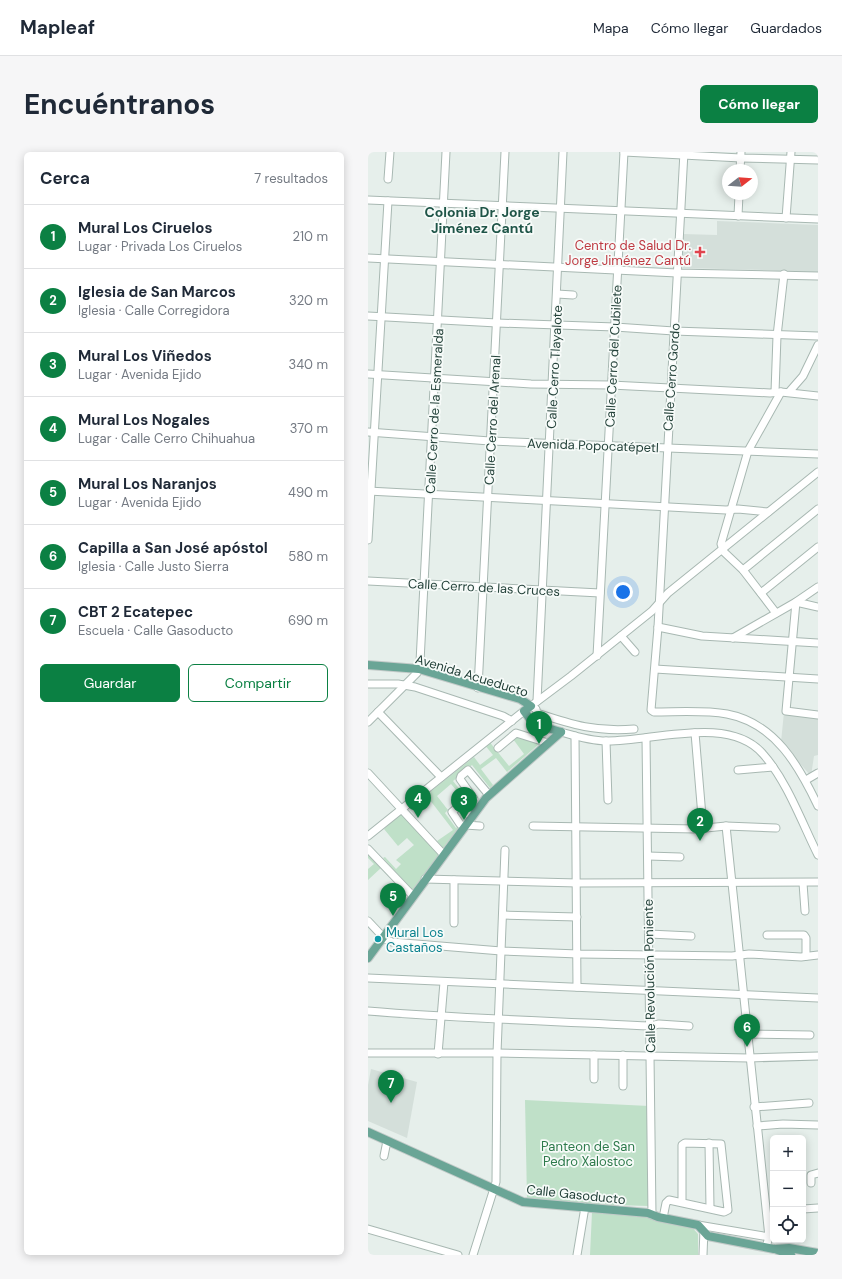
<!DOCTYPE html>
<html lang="es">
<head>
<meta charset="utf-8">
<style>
  :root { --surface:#fff; --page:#f6f6f7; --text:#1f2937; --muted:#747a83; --line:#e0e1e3; --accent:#0b8043 }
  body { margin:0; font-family:"DM Sans",sans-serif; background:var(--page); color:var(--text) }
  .controls { position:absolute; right:12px; bottom:12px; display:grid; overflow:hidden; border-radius:6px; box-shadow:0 2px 10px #0003 }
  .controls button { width:36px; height:36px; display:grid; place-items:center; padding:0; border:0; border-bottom:1px solid var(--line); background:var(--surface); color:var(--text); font:20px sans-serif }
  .compass { position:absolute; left:354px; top:12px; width:36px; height:36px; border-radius:50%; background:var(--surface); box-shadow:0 2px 10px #0003; rotate:73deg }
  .you { position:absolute; left:255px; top:440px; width:14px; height:14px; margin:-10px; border:3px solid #fff; border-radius:50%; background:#1a73e8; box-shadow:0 0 0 6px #1a73e833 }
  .badge { display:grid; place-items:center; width:26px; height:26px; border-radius:50%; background:var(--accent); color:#fff; font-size:13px; font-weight:700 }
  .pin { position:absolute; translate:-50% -33px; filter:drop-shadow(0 1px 2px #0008) }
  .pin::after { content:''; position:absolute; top:21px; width:14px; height:12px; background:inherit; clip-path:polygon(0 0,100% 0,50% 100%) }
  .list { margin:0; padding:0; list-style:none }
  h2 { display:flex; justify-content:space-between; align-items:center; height:52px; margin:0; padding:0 16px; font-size:17px }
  h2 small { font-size:13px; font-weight:400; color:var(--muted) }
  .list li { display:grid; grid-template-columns:26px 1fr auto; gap:12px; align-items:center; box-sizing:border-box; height:64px; padding:0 16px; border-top:1px solid var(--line) }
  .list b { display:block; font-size:15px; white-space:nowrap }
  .list p { margin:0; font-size:13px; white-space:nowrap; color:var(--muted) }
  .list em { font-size:13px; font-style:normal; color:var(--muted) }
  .actions { display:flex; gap:8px; padding:12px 16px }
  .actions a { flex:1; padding:9px 0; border:1px solid var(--accent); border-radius:6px; text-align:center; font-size:14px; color:var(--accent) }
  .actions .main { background:var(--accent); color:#fff }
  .icon { flex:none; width:22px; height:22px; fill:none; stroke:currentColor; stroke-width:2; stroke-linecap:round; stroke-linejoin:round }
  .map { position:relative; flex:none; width:450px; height:1103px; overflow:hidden; border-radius:6px }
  header { display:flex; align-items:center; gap:24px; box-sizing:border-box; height:56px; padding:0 20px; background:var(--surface); border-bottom:1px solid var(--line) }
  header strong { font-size:19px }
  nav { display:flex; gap:22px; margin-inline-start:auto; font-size:14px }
  .intro { display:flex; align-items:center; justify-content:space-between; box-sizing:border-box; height:96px; padding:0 24px }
  h1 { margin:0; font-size:28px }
  .button { padding:10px 18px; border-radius:6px; background:var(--accent); color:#fff; font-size:14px; font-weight:700 }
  main { display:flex; gap:24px; padding:0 24px }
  aside { flex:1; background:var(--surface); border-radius:6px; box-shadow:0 2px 10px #0003 }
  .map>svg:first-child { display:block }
  .built { fill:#d4dfda }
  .green { fill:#bfe0c8 }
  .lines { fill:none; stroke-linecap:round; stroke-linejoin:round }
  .minor-casing { stroke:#a8b8b2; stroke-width:9 }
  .major-casing { stroke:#c2cac8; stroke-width:10 }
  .minor { stroke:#fff; stroke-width:7 }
  .major { stroke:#6aa596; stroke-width:8 }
  .health-dot { fill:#e0444e; stroke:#f7fbf9; stroke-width:1.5 }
  .culture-dot { fill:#0f9aa8; stroke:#f7fbf9; stroke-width:1.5 }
  .labels { text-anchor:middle; stroke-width:3.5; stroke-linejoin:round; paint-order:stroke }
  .health-label { font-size:13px; fill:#be3a42; stroke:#f7fbf9; text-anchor:end }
  .street-label { font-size:13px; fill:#24423a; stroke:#f7fbf9 }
  .culture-label { font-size:13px; fill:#0d838f; stroke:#f7fbf9; text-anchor:start }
  .park-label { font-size:13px; fill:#2d7a4b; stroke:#f7fbf9 }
  .neighbourhood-label { font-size:14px; font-weight:bold; fill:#1f5548; stroke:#f7fbf9 }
</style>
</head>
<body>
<header>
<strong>Mapleaf</strong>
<nav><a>Mapa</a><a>Cómo llegar</a><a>Guardados</a></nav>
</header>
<div class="intro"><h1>Encuéntranos</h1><a class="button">Cómo llegar</a></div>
<main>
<aside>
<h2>Cerca<small>7 resultados</small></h2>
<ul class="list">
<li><span class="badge">1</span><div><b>Mural Los Ciruelos</b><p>Lugar · Privada Los Ciruelos</p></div><em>210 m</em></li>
<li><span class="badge">2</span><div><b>Iglesia de San Marcos</b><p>Iglesia · Calle Corregidora</p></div><em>320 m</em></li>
<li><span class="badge">3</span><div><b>Mural Los Viñedos</b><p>Lugar · Avenida Ejido</p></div><em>340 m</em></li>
<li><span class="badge">4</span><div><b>Mural Los Nogales</b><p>Lugar · Calle Cerro Chihuahua</p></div><em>370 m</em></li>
<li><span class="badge">5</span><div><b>Mural Los Naranjos</b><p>Lugar · Avenida Ejido</p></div><em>490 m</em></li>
<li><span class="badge">6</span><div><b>Capilla a San José apóstol</b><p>Iglesia · Calle Justo Sierra</p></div><em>580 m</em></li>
<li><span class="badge">7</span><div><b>CBT 2 Ecatepec</b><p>Escuela · Calle Gasoducto</p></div><em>690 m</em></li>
</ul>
<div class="actions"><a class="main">Guardar</a><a>Compartir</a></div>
</aside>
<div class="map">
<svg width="450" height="1103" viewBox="0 0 450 1103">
  <rect width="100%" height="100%" fill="#e6efeb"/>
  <g class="built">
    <path d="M349,69L450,73V122L396,118L315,116V82L349,83Z"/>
    <path d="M416,560L450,565V603L446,604L443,624L413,590Z"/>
    <path d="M3,917L49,930L39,986L0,969V933Z"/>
  </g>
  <g class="green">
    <path d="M148,585L171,592L139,620L128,606L113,617L125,633L122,636L104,613L85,629L105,654L103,656L83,632L69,644L80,658L77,661L88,676L95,669L90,659L96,668L98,666L75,696L69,689L85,678L58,643L106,605L112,613L125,603L116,592L120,588L141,614L156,602L145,587Z"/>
    <path d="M35,659L71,703L44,738L15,706L17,705L28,717L33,712L28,708L46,693L39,686L30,694L16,677Z"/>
    <path d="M0,699L14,715L0,728V717L6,712L0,706Z"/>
    <path d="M157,948L281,954L280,1054L217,1052L159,1046Z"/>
    <path d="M224,1060L279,1064L283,1067L321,1072L330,1082V1103H222Z"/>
  </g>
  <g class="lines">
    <defs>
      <g id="minor">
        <path d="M256,0L373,6L450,8"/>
        <path d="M316,0L290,475L283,558L286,560C310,560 336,558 359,562C407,571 431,614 450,654"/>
        <path d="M372,18L373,0"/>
        <path d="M20,27L22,0"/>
        <path d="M0,48L450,67"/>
        <path d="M370,64L371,42"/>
        <path d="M418,66L423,0"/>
        <path d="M0,106L309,121L450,124"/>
        <path d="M189,142L205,143"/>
        <path d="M0,164L129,171L247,175L306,179L450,184"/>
        <path d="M0,222L163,232L243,233L402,241L413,240L450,244"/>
        <path d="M407,240L409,184L416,122"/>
        <path d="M421,240L435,224L450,193"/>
        <path d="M0,280L122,289L450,302"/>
        <path d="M0,339L358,358L370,357L400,360"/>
        <path d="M0,388L20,49"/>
        <path d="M375,418L450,357"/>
        <path d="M0,429L232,441"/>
        <path d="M393,441L450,395"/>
        <path d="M450,455L428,450L418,559L450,563"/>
        <path d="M408,461L375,418L356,400L353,392L380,299L413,240"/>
        <path d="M290,475L334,484L450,491"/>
        <path d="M253,484L267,500"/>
        <path d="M365,486L428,450L450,435"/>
        <path d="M229,504L256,0"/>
        <path d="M287,517L450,527"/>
        <path d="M0,532H30L47,535L135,564L144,569"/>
        <path d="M110,536L137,0"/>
        <path d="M169,549L195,0"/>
        <path d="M10,560L73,625"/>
        <path d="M0,570L49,521L52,510L78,0"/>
        <path d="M266,577C228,580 205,573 169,561L168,557L163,554L203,524L284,459L300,441L450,320"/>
        <path d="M193,580C207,584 223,589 238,589C283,590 361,562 395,602C419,629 434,671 450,703"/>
        <path d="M327,581L335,676"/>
        <path d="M207,584L209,835"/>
        <path d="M278,586L284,1063"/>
        <path d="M238,589L240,648"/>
        <path d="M130,596L148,581L180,591"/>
        <path d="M370,618L405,615"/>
        <path d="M0,621L76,703"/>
        <path d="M438,628L450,621"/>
        <path d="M106,647L92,627L93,624L100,618L121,643"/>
        <path d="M92,672L84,660L90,655L93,654L103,665"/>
        <path d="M97,673L112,674"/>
        <path d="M165,674L328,677L358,674L408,676"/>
        <path d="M358,674L401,1085L398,1095"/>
        <path d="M0,684L156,559"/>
        <path d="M0,697L44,743"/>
        <path d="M280,704L312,705"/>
        <path d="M57,727L210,731L450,730"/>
        <path d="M435,731L437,759"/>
        <path d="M135,763L209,765"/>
        <path d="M0,769L17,787L24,790L133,799L210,802L364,804L381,802L433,805L450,803"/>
        <path d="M86,771V728"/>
        <path d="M281,782L323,784"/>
        <path d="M399,783H436L438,786V804"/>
        <path d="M0,826L450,846"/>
        <path d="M0,859C94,867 188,869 282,874L291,872L321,874"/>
        <path d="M379,882L442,883"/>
        <path d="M0,901H129L381,906L450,904"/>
        <path d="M70,902L76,830"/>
        <path d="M255,903V934"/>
        <path d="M226,927V903"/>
        <path d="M386,955L441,951"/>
        <path d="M389,974L415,972L450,973"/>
        <path d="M341,991L342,1056"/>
        <path d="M16,1004L19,989"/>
        <path d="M443,1031V1023L450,1021"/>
        <path d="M435,1057L450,1056"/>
        <path d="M295,1066L298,1051L301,1048L356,1060L360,1058L353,992L317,991L314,993V1050"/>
        <path d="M330,1073L401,1085"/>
        <path d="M0,1077L90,1103"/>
        <path d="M105,1103L128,1030L129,901L137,698"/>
        <path d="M209,1103L217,1055"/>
        <path d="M335,1103L336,1077"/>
      </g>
      <g id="major">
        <path d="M0,513L51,517L152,547L163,554L156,559L166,572L193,580"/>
        <path d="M0,806L118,646L193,580"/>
        <path d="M0,980L155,1050L280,1061L290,1065L330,1073L340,1084L406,1097L421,1096L450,1101"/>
        <path d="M407,1097L423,1103"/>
      </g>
    </defs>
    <use href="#minor" class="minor-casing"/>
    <use href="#major" class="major-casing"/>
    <use href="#minor" class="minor"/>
    <use href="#major" class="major"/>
  </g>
  <path class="health-dot" d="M330 94h4v4h4v4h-4v4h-4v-4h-4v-4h4z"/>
  <circle class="culture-dot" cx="10" cy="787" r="4"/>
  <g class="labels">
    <g class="health-label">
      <text x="323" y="98">Centro de Salud Dr.<tspan x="323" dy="15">Jorge Jiménez Cantú</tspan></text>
    </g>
    <g class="street-label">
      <text transform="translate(245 204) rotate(-87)" y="5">Calle Cerro del Cubilete</text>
      <text transform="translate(186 215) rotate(-87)" y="5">Calle Cerro Tlayalote</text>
      <text transform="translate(303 225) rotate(-86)" y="5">Calle Cerro Gordo</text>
      <text transform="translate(66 259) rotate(-87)" y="5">Calle Cerro de la Esmeralda</text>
      <text transform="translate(124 268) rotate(-87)" y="5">Calle Cerro del Arenal</text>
      <text transform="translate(225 293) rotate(2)" y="5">Avenida Popocatépetl</text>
      <text transform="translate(116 435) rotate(3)" y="5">Calle Cerro de las Cruces</text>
      <text transform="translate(104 523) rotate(17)" y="5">Avenida Acueducto</text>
      <text transform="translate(281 824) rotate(-91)" y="5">Calle Revolución Poniente</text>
      <text transform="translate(208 1042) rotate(6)" y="5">Calle Gasoducto</text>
    </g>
    <g class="culture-label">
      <text x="18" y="785">Mural Los<tspan x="18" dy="15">Castaños</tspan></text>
    </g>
    <g class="park-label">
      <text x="220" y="999">Panteon de San<tspan x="220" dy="15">Pedro Xalostoc</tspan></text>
    </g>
    <g class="neighbourhood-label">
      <text x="114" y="65">Colonia Dr. Jorge<tspan x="114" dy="16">Jiménez Cantú</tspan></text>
    </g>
  </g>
</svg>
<div class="controls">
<button>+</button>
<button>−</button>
<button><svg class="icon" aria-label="locate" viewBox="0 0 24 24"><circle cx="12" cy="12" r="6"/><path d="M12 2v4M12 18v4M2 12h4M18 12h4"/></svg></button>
</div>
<svg class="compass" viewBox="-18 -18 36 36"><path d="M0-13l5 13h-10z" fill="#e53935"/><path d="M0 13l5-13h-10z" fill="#747a83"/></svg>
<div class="you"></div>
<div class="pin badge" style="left:171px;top:592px">1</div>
<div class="pin badge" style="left:332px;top:689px">2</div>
<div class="pin badge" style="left:96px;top:668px">3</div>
<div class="pin badge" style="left:50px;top:666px">4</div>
<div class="pin badge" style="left:25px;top:764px">5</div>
<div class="pin badge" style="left:379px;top:895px">6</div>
<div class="pin badge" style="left:23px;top:951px">7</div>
</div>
</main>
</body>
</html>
